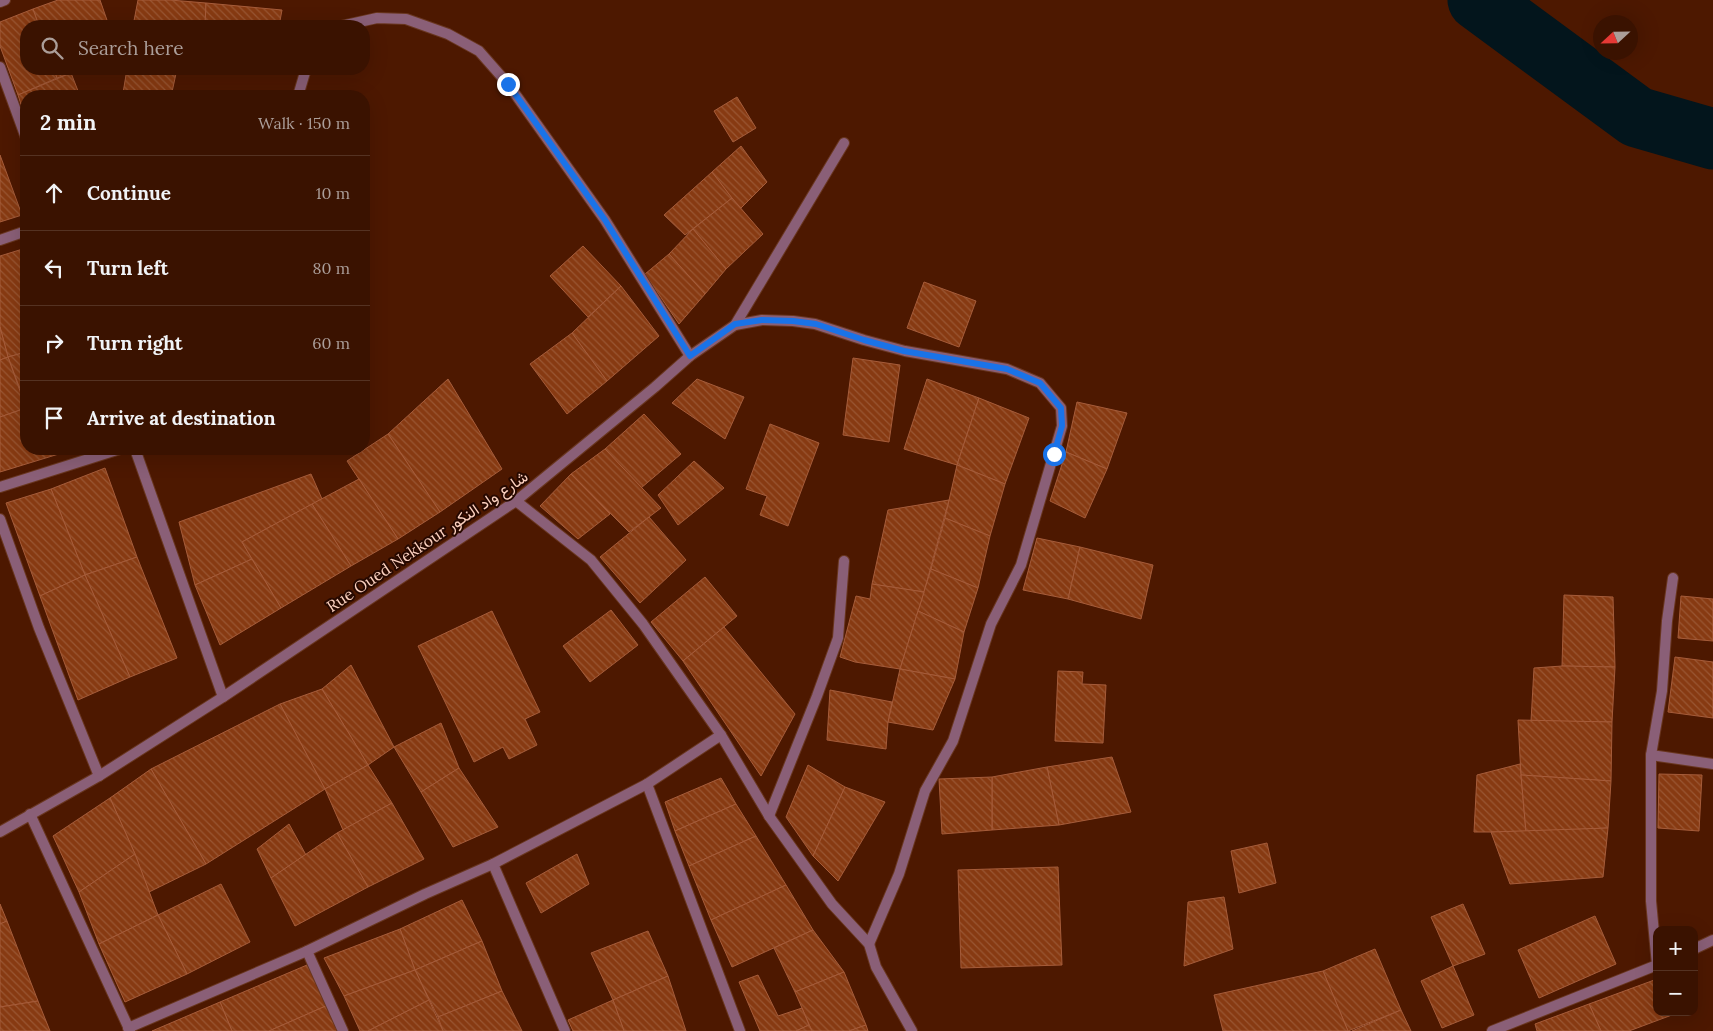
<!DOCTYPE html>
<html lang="en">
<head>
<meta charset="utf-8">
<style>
  :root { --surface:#3a1200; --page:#45200f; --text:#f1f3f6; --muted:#ab9e99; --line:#543222 }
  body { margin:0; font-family:Lora,Vazirmatn,serif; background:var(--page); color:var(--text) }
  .controls { position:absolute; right:15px; bottom:15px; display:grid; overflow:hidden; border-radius:10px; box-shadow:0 5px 20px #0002 }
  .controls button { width:45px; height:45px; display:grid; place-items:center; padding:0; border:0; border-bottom:1px solid var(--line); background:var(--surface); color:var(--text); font:25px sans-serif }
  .compass { position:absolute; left:1593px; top:15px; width:45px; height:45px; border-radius:50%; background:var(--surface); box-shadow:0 5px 20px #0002; rotate:248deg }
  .stop { position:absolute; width:15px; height:15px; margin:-11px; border:4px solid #1a73e8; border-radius:50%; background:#fff }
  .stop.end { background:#1a73e8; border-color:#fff; box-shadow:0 1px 5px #0008 }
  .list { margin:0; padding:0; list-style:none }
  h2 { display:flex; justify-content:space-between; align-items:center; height:65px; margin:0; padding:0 20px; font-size:21px }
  h2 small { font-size:16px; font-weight:400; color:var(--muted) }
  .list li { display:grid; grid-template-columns:32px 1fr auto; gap:15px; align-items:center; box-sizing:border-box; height:75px; padding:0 20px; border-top:1px solid var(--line) }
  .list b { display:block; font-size:19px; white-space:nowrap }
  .list em { font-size:16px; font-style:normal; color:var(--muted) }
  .icon { flex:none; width:28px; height:28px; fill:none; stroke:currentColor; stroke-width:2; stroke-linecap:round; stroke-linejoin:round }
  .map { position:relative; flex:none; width:1713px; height:1031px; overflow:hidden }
  .search { position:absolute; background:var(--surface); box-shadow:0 5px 20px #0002; left:20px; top:20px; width:350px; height:55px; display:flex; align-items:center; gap:12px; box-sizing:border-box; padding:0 18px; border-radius:20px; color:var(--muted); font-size:19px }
  .panel { position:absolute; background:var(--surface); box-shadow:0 5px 20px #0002; left:20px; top:90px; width:350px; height:365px; border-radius:20px }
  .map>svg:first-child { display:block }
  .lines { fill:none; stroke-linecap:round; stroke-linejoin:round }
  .river { stroke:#03151c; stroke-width:61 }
  .building { fill:url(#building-back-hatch); stroke:#a65c3a }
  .lane-casing { stroke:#69361f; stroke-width:12 }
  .street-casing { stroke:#69361f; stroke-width:12 }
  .lane { stroke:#8a5f77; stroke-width:10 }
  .street { stroke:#8a5f77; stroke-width:10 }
  .route { stroke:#1a73e8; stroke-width:6 }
  .labels { text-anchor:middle; stroke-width:4; stroke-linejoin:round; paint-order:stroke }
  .street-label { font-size:16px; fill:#fdd2c0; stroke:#270900 }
</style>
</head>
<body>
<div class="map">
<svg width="1713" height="1031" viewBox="0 0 1713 1031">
  <defs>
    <pattern id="building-back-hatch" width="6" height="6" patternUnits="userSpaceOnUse" patternTransform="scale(1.25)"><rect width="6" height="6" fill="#873a12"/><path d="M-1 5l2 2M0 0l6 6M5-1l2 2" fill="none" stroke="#995633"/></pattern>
  </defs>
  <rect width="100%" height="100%" fill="#4d1800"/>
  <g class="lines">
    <path class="river" d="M1478,0L1637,117L1713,139"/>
  </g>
  <g class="building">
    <path d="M58,0H100L109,26H39L33,9Z"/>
    <path d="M138,0H170L206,3L205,26H133Z"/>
    <path d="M206,3L282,10L279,26H205Z"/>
    <path d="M33,9L39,26H26V69H54L57,78L18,95L0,46V22Z"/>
    <path d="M54,69H84L57,78Z"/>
    <path d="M127,69H177L172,92L123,93Z"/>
    <path d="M71,73L80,96H26V120L18,95Z"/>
    <path d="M172,92L171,96H100L99,93Z"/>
    <path d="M737,97L756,128L733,142L714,111Z"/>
    <path d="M741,146L767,182L740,209L712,172Z"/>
    <path d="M0,155L22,215L0,222Z"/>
    <path d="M712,172L732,198L685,235L664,215Z"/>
    <path d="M732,198L763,234L726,269L693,229Z"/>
    <path d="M693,229L726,269L705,294L669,254Z"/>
    <path d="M583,246L621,286L588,317L550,276Z"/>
    <path d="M26,248V352L8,357L0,327V256Z"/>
    <path d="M669,254L705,294L679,324L645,274Z"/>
    <path d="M924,282L976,301L959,347L907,328Z"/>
    <path d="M621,286L659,336L607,381L572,333Z"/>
    <path d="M0,327L8,357L0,360Z"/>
    <path d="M572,333L607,381L567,414L530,364Z"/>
    <path d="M26,352V405L8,357Z"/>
    <path d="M8,357L26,408L0,417V360Z"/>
    <path d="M853,358L900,365L889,442L843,435Z"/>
    <path d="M448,379L502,469L440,512L388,434Z"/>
    <path d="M697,379L744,397L725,439L672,403Z"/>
    <path d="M927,379L979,398L957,465L904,449Z"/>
    <path d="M979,398L1029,418L1005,484L957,465Z"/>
    <path d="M1077,402L1127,413L1107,469L1066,452Z"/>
    <path d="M26,408V449H75L0,472V417Z"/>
    <path d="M644,414L681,454L641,488L605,449Z"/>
    <path d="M770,424L819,443L788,526L760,515L767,496L746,489Z"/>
    <path d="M388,434L440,512L398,539L347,461Z"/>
    <path d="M605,449L661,508L629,532L571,474Z"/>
    <path d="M1066,452L1107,469L1085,518L1050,501Z"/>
    <path d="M694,461L724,488L678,525L658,495Z"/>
    <path d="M957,465L1005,484L990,536L945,518Z"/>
    <path d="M105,468L137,557L85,575L51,489Z"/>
    <path d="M311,474L322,499L242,542L252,559L195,585L179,522Z"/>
    <path d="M571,474L610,514L578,539L540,506Z"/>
    <path d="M359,479L398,539L351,566L312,504Z"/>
    <path d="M51,489L85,575L40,596L6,503Z"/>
    <path d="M949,500L924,592L872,584L888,510Z"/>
    <path d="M312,504L351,566L281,608L242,542Z"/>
    <path d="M649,517L686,560L640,603L600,557Z"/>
    <path d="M945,518L990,536L978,588L931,569Z"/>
    <path d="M1037,538L1080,547L1068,599L1023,590Z"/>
    <path d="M1080,547L1153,565L1141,619L1068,599Z"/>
    <path d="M137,557L177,658L130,677L85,575Z"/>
    <path d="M252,559L281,608L220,645L195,585Z"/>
    <path d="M931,569L978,588L964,632L918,611Z"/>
    <path d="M85,575L130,677L78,700L40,596Z"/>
    <path d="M705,577L737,616L683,661L651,622Z"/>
    <path d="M872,584L924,592L900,669L855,662L840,657L856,596L870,599Z"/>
    <path d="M1564,595L1613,597L1615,667L1562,666Z"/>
    <path d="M1681,596L1713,599V641L1678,638Z"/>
    <path d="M611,610L638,645L590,682L563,646Z"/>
    <path d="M492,611L540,712L525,719L537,745L509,759L503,747L474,762L418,646Z"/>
    <path d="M918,611L964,632L955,679L900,669Z"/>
    <path d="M724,627L795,714L761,776L683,661Z"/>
    <path d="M1675,657L1713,662V718L1668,712Z"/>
    <path d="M351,665L394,747L368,765L322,689Z"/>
    <path d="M1562,666L1615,667L1612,722L1531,721L1534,668Z"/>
    <path d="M900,669L955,679L933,730L888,722Z"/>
    <path d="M1058,671L1083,672L1082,684L1106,685L1103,743L1055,741Z"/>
    <path d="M322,689L368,765L325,789L280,704Z"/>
    <path d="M830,690L892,702L888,722L886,749L827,740Z"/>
    <path d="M280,704L325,789L206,864L151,769Z"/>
    <path d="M1518,720L1612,722L1611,781L1521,775Z"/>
    <path d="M441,723L459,768L421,792L394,747Z"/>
    <path d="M1112,757L1131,812L1059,825L1047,767Z"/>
    <path d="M1520,764L1526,832H1474L1477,775Z"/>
    <path d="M368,765L392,803L343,830L325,789Z"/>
    <path d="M808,765L845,787L813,856L786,817Z"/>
    <path d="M1047,767L1059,825L992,830V777Z"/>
    <path d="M459,768L498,827L453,847L421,792Z"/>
    <path d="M151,769L206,864L149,892L135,854L110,798Z"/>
    <path d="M1659,774L1702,775L1699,831L1658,828Z"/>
    <path d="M1521,775L1611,781L1608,828L1526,832Z"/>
    <path d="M992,777V830L942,834L939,779Z"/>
    <path d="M721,778L736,804L675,831L665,802Z"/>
    <path d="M845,787L885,802L838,881L813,856Z"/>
    <path d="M110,798L135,854L79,892L53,836Z"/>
    <path d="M392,803L424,859L368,887L337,833Z"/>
    <path d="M736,804L756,836L689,866L675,831Z"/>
    <path d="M289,824L306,855L271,878L257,849Z"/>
    <path d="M1608,828L1603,877L1510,884L1491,832Z"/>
    <path d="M337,833L368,887L295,926L271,878Z"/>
    <path d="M756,836L786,885L711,920L689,866Z"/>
    <path d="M1267,843L1276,883L1239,893L1231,851Z"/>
    <path d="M135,854L158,915L99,944L79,892Z"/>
    <path d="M577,854L589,884L541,913L526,883Z"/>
    <path d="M1058,867L1062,965L961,968L958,870Z"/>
    <path d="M221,884L250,942L187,974L158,915Z"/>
    <path d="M786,885L813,930L732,967L711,920Z"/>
    <path d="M1224,897L1233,949L1184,966L1188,902Z"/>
    <path d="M462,900L482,941L415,970L400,929Z"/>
    <path d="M0,904L7,921L0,924Z"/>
    <path d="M1463,904L1485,954L1453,966L1431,917Z"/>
    <path d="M158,915L187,974L125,1002L99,944Z"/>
    <path d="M1595,916L1616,964L1539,998L1518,950Z"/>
    <path d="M7,921L38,1001L0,1007V924Z"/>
    <path d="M400,929L415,970L344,996L324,958Z"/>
    <path d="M813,930L844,972L795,992L774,948Z"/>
    <path d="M648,931L668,976L613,1000L591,953Z"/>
    <path d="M482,941L502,991L438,1017L415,970Z"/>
    <path d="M1375,949L1401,1010L1348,1031L1323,971Z"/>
    <path d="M307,965L328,1005L269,1031H232L220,1002Z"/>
    <path d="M1453,966L1474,1015L1442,1028L1421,981Z"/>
    <path d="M415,970L429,1000L368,1031H360L344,996Z"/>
    <path d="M1323,971L1348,1031H1223L1214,995Z"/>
    <path d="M844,972L866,1025L849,1031H812L795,992Z"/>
    <path d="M758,975L778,1016L802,1008L809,1025L796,1031H760L739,982Z"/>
    <path d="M668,976L686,1031H624L613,1000Z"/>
    <path d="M1657,979V1012H1680L1629,1031H1601L1589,1004Z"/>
    <path d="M502,991L522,1031H443L438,1017Z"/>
    <path d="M429,1000L443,1031H368Z"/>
    <path d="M613,1000L624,1031H573L568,1020Z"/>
    <path d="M38,1001L50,1031H0V1007Z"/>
    <path d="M220,1002L232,1031H152Z"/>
    <path d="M1589,1004L1601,1031H1537L1535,1024Z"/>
    <path d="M328,1005L337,1031H269Z"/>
    <path d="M1401,1010L1411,1031H1352Z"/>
    <path d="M809,1025L812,1031H796Z"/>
    <path d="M866,1025L868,1031H849Z"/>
  </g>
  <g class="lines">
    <defs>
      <path id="lane" d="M769,816L817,696L838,638L844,561"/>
      <g id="street">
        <path d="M0,2L5,0"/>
        <path d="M341,26L377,18L406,19L448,34L479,51L508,84L605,220L690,356"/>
        <path d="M0,67L26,138"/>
        <path d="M298,96L306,69"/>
        <path d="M0,240L26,231"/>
        <path d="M735,325L844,143"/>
        <path d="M135,449L223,697"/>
        <path d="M0,487L120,449"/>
        <path d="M516,501L591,560L643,624L721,735L769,816L832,904L869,944L876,967L912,1031"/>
        <path d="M0,519L39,628L99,776"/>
        <path d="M721,735L647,784L740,1031"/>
        <path d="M1651,755L1713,764"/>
        <path d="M30,814L130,1031"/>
        <path d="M0,832L99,776L223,697L516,501L655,387L690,356L735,325L762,320L793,321L815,324L864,340L905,351L1007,369L1040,383L1061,408L1062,426L1021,565L991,624L953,741L925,791L899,874L869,944"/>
        <path d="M493,864L565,1031"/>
        <path d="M1694,949L1713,940"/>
        <path d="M307,951L343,1031"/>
        <path d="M1657,965L1651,901V755L1662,691L1667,621L1673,578"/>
        <path d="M128,1028L307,951L425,894L493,864L647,784"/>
        <path d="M1492,1031L1657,965"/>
      </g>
    </defs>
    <use href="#lane" class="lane-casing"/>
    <use href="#street" class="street-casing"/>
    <use href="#lane" class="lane"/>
    <use href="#street" class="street"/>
  </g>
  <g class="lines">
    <path class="route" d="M508,84L605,220L690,356L735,324L762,320L793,321L816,324L864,340L904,351L1007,369L1040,383L1061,408L1062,426L1054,454"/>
  </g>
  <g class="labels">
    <g class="street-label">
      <text transform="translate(427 541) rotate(-34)" y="6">Rue Oued Nekkour شارع واد النکور</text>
    </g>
  </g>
</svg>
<div class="controls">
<button>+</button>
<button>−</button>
</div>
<svg class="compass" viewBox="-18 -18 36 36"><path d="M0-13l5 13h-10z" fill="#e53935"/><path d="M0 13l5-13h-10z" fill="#ab9e99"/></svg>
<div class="stop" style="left:1054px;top:454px"></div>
<div class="stop end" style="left:508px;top:84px"></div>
<div class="search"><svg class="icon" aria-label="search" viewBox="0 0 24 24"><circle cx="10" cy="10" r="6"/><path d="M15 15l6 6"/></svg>Search here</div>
<section class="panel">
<h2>2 min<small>Walk · 150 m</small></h2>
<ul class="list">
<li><svg class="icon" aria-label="ahead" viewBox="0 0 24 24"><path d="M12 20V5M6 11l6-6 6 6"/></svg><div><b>Continue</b></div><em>10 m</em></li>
<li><svg class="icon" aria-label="left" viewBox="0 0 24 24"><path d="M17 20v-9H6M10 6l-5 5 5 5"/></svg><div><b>Turn left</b></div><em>80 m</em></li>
<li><svg class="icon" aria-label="right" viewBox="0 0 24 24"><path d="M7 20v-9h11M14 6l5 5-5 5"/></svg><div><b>Turn right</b></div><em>60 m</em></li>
<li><svg class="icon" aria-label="arrive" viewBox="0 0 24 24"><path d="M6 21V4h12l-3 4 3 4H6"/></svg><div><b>Arrive at destination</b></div></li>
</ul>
</section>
</div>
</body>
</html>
